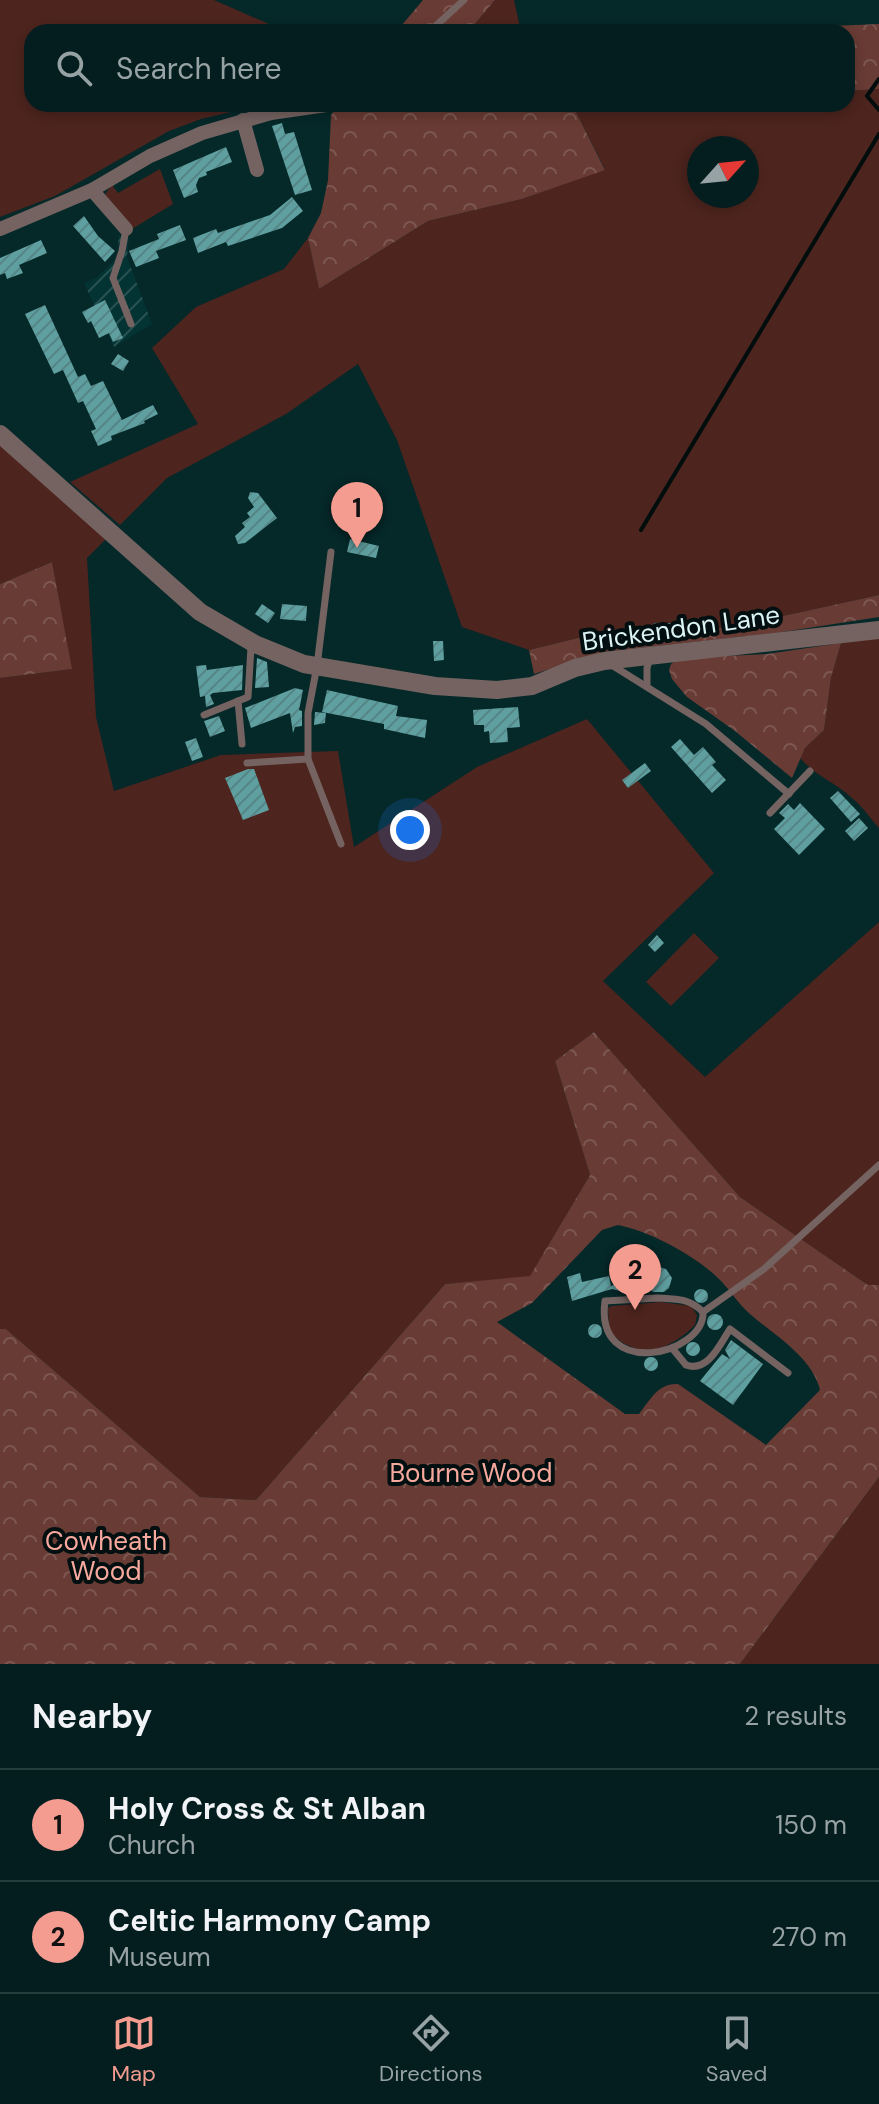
<!DOCTYPE html>
<html lang="en">
<head>
<meta charset="utf-8">
<style>
  :root { --surface:#041e1f; --page:#0d2728; --text:#f1f3f6; --muted:#97a2a4; --line:#253c3d; --accent:#f59c90 }
  body { margin:0; font-family:"DM Sans",sans-serif; background:var(--page); color:var(--text) }
  .compass { position:absolute; left:687px; top:136px; width:72px; height:72px; border-radius:50%; background:var(--surface); box-shadow:0 4px 12px #0003; rotate:63deg }
  .you { position:absolute; left:410px; top:830px; width:28px; height:28px; margin:-20px; border:6px solid #fff; border-radius:50%; background:#1a73e8; box-shadow:0 0 0 12px #1a73e833 }
  .badge { display:grid; place-items:center; width:52px; height:52px; border-radius:50%; background:var(--accent); color:#111; font-size:26px; font-weight:700 }
  .pin { position:absolute; translate:-50% -66px; filter:drop-shadow(0 2px 4px #0008) }
  .pin::after { content:''; position:absolute; top:42px; width:28px; height:24px; background:inherit; clip-path:polygon(0 0,100% 0,50% 100%) }
  .list { margin:0; padding:0; list-style:none }
  h2 { display:flex; justify-content:space-between; align-items:center; height:104px; margin:0; padding:0 32px; font-size:34px }
  h2 small { font-size:26px; font-weight:400; color:var(--muted) }
  .list li { display:grid; grid-template-columns:52px 1fr auto; gap:24px; align-items:center; box-sizing:border-box; height:112px; padding:0 32px; border-top:2px solid var(--line) }
  .list b { display:block; font-size:30px; white-space:nowrap }
  .list p { margin:0; font-size:26px; white-space:nowrap; color:var(--muted) }
  .list em { font-size:26px; font-style:normal; color:var(--muted) }
  .icon { flex:none; width:44px; height:44px; fill:none; stroke:currentColor; stroke-width:2; stroke-linecap:round; stroke-linejoin:round }
  .map { position:relative; flex:none; width:879px; height:1664px; overflow:hidden }
  .search { position:absolute; background:var(--surface); box-shadow:0 4px 12px #0003; left:24px; right:24px; top:24px; height:88px; display:flex; align-items:center; gap:20px; box-sizing:border-box; padding:0 28px; border-radius:24px; color:var(--muted); font-size:30px }
  .sheet { height:328px; background:var(--surface) }
  nav { display:flex; justify-content:space-around; align-items:center; box-sizing:border-box; height:112px; border-top:2px solid var(--line); background:var(--surface); font-size:22px; color:var(--muted) }
  nav a { display:grid; justify-items:center; gap:4px }
  nav .on { color:var(--accent) }
  .map>svg:first-child { display:block }
  .industrial { fill:url(#industrial-furrows) }
  .green { fill:#4d241e; fill-rule:evenodd }
  .forest { fill:url(#forest-crowns); fill-rule:evenodd }
  .lines { fill:none; stroke-linecap:round; stroke-linejoin:round }
  .stream { stroke:#000d0d; stroke-width:4 }
  .building { fill:url(#building-hatch) }
  .service { stroke:#746361; stroke-width:7 }
  .minor { stroke:#746361; stroke-width:14 }
  .tertiary { stroke:#746361; stroke-width:18 }
  .labels { text-anchor:middle; stroke-width:8; stroke-linejoin:round; paint-order:stroke }
  .street-label { font-size:26px; fill:#ddf4f4; stroke:#010f10 }
  .park-label { font-size:26px; fill:#f8a99d; stroke:#010f10 }
</style>
</head>
<body>
<div class="map">
<svg width="879" height="1664" viewBox="0 0 879 1664">
  <defs>
    <pattern id="industrial-furrows" width="10" height="10" patternUnits="userSpaceOnUse" patternTransform="scale(2)"><rect width="10" height="10" fill="#043334"/><path d="M-1 1l2-2M0 10L10 0M9 11l2-2" fill="none" stroke="#285152"/></pattern>
    <pattern id="forest-crowns" width="20" height="18" patternUnits="userSpaceOnUse" patternTransform="scale(2)"><rect width="20" height="18" fill="#683b34"/><path d="M2 6a3 3 0 1 1 6 0M12 15a3 3 0 1 1 6 0" fill="none" stroke="#7d5852"/></pattern>
    <pattern id="building-hatch" width="6" height="6" patternUnits="userSpaceOnUse" patternTransform="scale(2)"><rect width="6" height="6" fill="#5f9fa0"/><path d="M-1 1l2-2M0 6l6-6M5 7l2-2" fill="none" stroke="#568586"/></pattern>
  </defs>
  <rect width="100%" height="100%" fill="#052829"/>
  <path class="industrial" d="M119,235L129,239L127,257L152,324L114,347L84,283L96,278L117,258Z"/>
  <g class="green">
    <path d="M0,0H214L287,32H32V104H264L201,119L169,131L55,196L0,217Z"/>
    <path d="M495,0H514L521,32H468Z"/>
    <path d="M879,89V595L751,623L659,637L586,636L529,650L462,627L397,440L358,364L286,414L167,478L120,525L70,482L198,424L152,348L196,307L284,269L308,238L319,289L428,221L522,199L605,169L572,104H847V91ZM699,148H747V196H699Z"/>
    <path d="M160,169L173,204L132,229L107,202L105,194L112,185L118,193Z"/>
    <path d="M0,438L106,539L87,558L96,717L114,791L221,755L338,751L354,847L477,767L587,719L714,873L603,981L705,1077L879,922V1285H868L740,1197L594,1032L555,1061L590,1175L530,1277L445,1284L256,1500L200,1497L6,1329H0V678L71,669L52,562L0,584Z"/>
    <path d="M879,637V828C870,818 862,806 852,798C836,783 814,775 800,758L805,748L824,730L831,678L841,643Z"/>
    <path d="M694,933L719,958L671,1006L646,982Z"/>
    <path d="M661,1302L691,1306L697,1315L695,1325C668,1352 637,1361 609,1331L608,1308L611,1306Z"/>
    <path d="M879,1477V1664H740Z"/>
  </g>
  <g class="forest">
    <path d="M423,0H495L468,32H396Z"/>
    <path d="M879,24V89L847,91V32H694Z"/>
    <path d="M339,104H572L605,170L522,199L428,221L319,289L308,238L321,213L328,180L331,115Z"/>
    <path d="M52,562L72,669L0,678V584Z"/>
    <path d="M879,595V617L776,633L604,652L534,674L529,650L586,636L659,637L751,623Z"/>
    <path d="M841,643L831,678L824,730L805,748L792,778L735,731L687,697L672,679L669,670L671,664L679,658L767,654Z"/>
    <path d="M594,1032L740,1197L868,1285H879V1477L740,1664H0V1329H6L200,1497L256,1500L445,1284L530,1276L590,1175L555,1061ZM618,1225C650,1231 698,1257 721,1281C731,1291 738,1304 750,1314C774,1335 812,1357 820,1390L766,1445L678,1384C658,1383 651,1399 639,1414H625L497,1322L532,1303L602,1230Z"/>
  </g>
  <g class="lines">
    <g class="stream">
      <path d="M879,79L867,96L879,110"/>
      <path d="M641,530L879,134"/>
    </g>
  </g>
  <g class="building">
    <path d="M282,123L285,134L294,132L312,190L295,195L272,126Z"/>
    <path d="M226,147L232,162L206,172L207,175L199,178L196,185L198,192L184,198L173,170Z"/>
    <path d="M292,197L303,211L282,228L228,246L226,242L198,253L193,238L216,229L218,233L270,215Z"/>
    <path d="M84,216L98,236L115,251L105,262L73,226Z"/>
    <path d="M180,225L186,240L156,251L159,258L136,267L129,251L159,239L157,234Z"/>
    <path d="M41,240L47,253L19,265L23,273L7,279L5,273L0,275V258Z"/>
    <path d="M105,300L123,338L113,342L109,333L99,338L91,321L88,323L82,312Z"/>
    <path d="M45,305L78,377L85,374L91,386L103,381L122,420L153,405L158,414L144,421L145,423L111,436L112,440L98,446L91,431L96,429L83,401L78,403L63,370L54,374L25,314Z"/>
    <path d="M118,354L129,361L123,371L111,364Z"/>
    <path d="M250,492L258,493L277,518L245,543L238,544L235,536L245,527L242,523L250,517L247,513L254,507L248,498Z"/>
    <path d="M350,539L379,546L376,558L347,552Z"/>
    <path d="M262,604L275,613L268,623L255,614Z"/>
    <path d="M282,604L307,606L306,621L280,619Z"/>
    <path d="M654,623H672V634L653,633Z"/>
    <path d="M433,641H443L444,660L434,661Z"/>
    <path d="M257,658L267,662L269,687L255,688Z"/>
    <path d="M206,665L207,670L243,665L242,690L213,693L210,695L214,704L206,707L205,696L200,697L196,666Z"/>
    <path d="M295,688L303,690L299,710L302,711V726L295,727L293,733L290,713L251,728L245,708Z"/>
    <path d="M327,690L398,706L396,716L427,720L425,738L384,729V724L322,712Z"/>
    <path d="M518,707L520,727L507,728L508,742L490,743L489,731L484,732V725H474L473,710Z"/>
    <path d="M315,712L326,713L325,723L314,725Z"/>
    <path d="M219,716L225,731L210,737L204,721Z"/>
    <path d="M196,738L203,757L192,761L185,742Z"/>
    <path d="M680,739L694,755L703,747L716,762L712,765L726,780L712,793L671,747Z"/>
    <path d="M645,763L651,771L628,788L622,780Z"/>
    <path d="M248,769H254L269,810L243,820L225,778Z"/>
    <path d="M838,791L860,814L851,822L830,798Z"/>
    <path d="M800,803L825,829L799,855L774,829L785,818L779,813L788,804L794,810Z"/>
    <path d="M859,818L868,828L854,841L845,831Z"/>
    <path d="M657,935L664,943L655,952L648,945Z"/>
    <path d="M656,1266L666,1269L672,1278L669,1288L664,1292H653L643,1283L648,1272Z"/>
    <path d="M580,1273L582,1282L609,1276L611,1286L625,1279L632,1286L627,1293L612,1289L572,1301L567,1277Z"/>
    <circle cx="701" cy="1296" r="7"/>
    <circle cx="715" cy="1322" r="8"/>
    <circle cx="595" cy="1331" r="7"/>
    <path d="M731,1340L763,1364L733,1405L700,1381L722,1354L730,1359L725,1350Z"/>
    <circle cx="693" cy="1349" r="7"/>
    <circle cx="651" cy="1364" r="7"/>
  </g>
  <g class="lines">
    <g class="service">
      <path d="M429,32L464,0"/>
      <path d="M126,229L122,251L113,278L131,324"/>
      <path d="M331,552L317,666L308,713V759L341,844"/>
      <path d="M610,664L706,724L789,794"/>
      <path d="M647,685V668L650,658"/>
      <path d="M238,701L242,744"/>
      <path d="M204,715L248,697L251,647L254,645"/>
      <path d="M247,763L308,759"/>
      <path d="M770,813L810,771"/>
      <path d="M657,1298C676,1299 689,1298 703,1312C705,1355 594,1381 605,1301Z"/>
      <path d="M703,1312L764,1269L879,1165"/>
      <path d="M672,1348L686,1365C708,1373 720,1344 730,1329L788,1373"/>
    </g>
    <g class="minor">
      <path d="M358,104H372"/>
      <path d="M243,120L257,170"/>
      <path d="M92,190L126,229"/>
      <path d="M0,229L92,190L150,156L202,133L271,113L333,104"/>
    </g>
    <path class="tertiary" d="M0,434L200,612L255,644L304,664L435,686L497,690L532,686L575,668L604,661L879,630"/>
  </g>
  <g class="labels">
    <g class="street-label">
      <text transform="translate(681 628) rotate(-8)" y="9">Brickendon Lane</text>
    </g>
    <g class="park-label">
      <text x="471" y="1482">Bourne Wood</text>
      <text x="106" y="1550">Cowheath<tspan x="106" dy="30">Wood</tspan></text>
    </g>
  </g>
</svg>
<svg class="compass" viewBox="-18 -18 36 36"><path d="M0-13l5 13h-10z" fill="#e53935"/><path d="M0 13l5-13h-10z" fill="#97a2a4"/></svg>
<div class="you"></div>
<div class="pin badge" style="left:357px;top:548px">1</div>
<div class="pin badge" style="left:635px;top:1310px">2</div>
<div class="search"><svg class="icon" aria-label="search" viewBox="0 0 24 24"><circle cx="10" cy="10" r="6"/><path d="M15 15l6 6"/></svg>Search here</div>
</div>
<section class="sheet">
<h2>Nearby<small>2 results</small></h2>
<ul class="list">
<li><span class="badge">1</span><div><b>Holy Cross &amp; St Alban</b><p>Church</p></div><em>150 m</em></li>
<li><span class="badge">2</span><div><b>Celtic Harmony Camp</b><p>Museum</p></div><em>270 m</em></li>
</ul>
</section>
<nav>
<a class="on"><svg class="icon" aria-label="map" viewBox="0 0 24 24"><path d="M3 6l6-2 6 2 6-2v14l-6 2-6-2-6 2zM9 4v14M15 6v14"/></svg>Map</a>
<a><svg class="icon" aria-label="directions" viewBox="0 0 24 24"><path d="M12 3l9 9-9 9-9-9zM9 14v-3h6M13 9l2 2-2 2"/></svg>Directions</a>
<a><svg class="icon" aria-label="saved" viewBox="0 0 24 24"><path d="M7 4h10v16l-5-4-5 4z"/></svg>Saved</a>
</nav>
</body>
</html>
